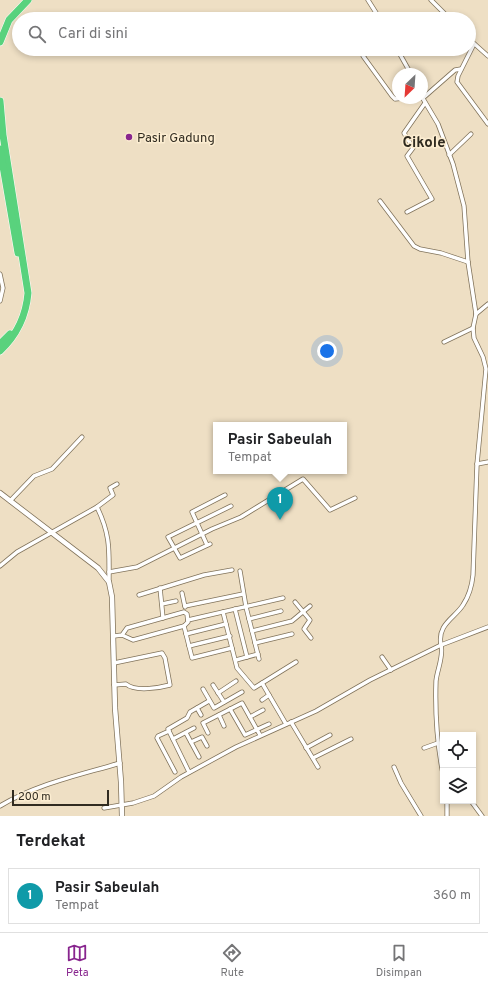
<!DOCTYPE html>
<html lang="id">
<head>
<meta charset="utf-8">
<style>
  :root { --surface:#fff; --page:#f6f6f6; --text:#202124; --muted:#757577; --line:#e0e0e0; --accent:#88258e }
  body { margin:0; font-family:Overpass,sans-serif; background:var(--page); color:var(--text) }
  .controls { position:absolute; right:12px; bottom:12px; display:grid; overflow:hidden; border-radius:0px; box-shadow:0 2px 6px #0003 }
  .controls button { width:36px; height:36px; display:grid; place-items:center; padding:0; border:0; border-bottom:1px solid var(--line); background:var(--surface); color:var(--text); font:20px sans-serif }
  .compass { position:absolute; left:392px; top:68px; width:36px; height:36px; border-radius:50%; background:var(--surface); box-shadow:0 2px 6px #0003; rotate:205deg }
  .scale { position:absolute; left:12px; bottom:10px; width:97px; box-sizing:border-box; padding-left:4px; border:2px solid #302b20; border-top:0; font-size:11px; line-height:14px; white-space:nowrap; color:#302b20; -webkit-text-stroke:3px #fcedd1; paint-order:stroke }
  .you { position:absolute; left:327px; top:351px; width:14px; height:14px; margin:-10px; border:3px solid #fff; border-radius:50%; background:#1a73e8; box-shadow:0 0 0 6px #1a73e833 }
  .badge { display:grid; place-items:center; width:26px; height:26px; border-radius:50%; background:var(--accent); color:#fff; font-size:13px; font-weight:700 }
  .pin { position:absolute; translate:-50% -33px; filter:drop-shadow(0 1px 2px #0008) }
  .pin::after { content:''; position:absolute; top:21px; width:14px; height:12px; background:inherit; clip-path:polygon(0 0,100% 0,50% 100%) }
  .popup { position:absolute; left:213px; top:422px; width:134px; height:52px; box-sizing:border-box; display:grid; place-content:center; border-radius:0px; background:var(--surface); filter:drop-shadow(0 1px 3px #0005); font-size:13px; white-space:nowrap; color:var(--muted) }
  .popup b { font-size:15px; color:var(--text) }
  .popup::after { content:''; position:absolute; left:50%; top:100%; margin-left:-8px; border:8px solid transparent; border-top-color:var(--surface) }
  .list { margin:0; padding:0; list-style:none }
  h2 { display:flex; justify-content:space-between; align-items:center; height:52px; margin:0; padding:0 16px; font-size:17px }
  h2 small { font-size:13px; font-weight:400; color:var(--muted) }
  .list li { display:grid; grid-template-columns:26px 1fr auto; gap:12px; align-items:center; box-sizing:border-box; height:56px; margin:0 8px 8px; padding:0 8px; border:1px solid var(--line); border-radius:0px }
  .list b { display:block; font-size:15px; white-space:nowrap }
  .list p { margin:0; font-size:13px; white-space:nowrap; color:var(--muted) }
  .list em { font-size:13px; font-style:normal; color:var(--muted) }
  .icon { flex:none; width:22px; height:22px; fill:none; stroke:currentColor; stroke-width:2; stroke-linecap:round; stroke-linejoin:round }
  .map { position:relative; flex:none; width:488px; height:816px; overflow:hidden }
  .search { position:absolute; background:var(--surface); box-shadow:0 2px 6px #0003; left:12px; right:12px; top:12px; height:44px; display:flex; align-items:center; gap:10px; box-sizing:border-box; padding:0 14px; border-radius:22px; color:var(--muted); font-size:15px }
  .sheet { height:116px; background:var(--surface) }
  nav { display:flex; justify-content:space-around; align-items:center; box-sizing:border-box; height:56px; border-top:1px solid var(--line); background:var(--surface); font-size:11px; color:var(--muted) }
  nav a { display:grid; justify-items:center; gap:2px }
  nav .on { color:var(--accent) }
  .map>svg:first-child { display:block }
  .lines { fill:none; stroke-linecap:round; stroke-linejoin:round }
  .minor-casing { stroke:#81735b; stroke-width:5 }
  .tertiary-casing { stroke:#81735b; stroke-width:6 }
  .motorway-casing { stroke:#fff; stroke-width:8 }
  .minor { stroke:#fff; stroke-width:3.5 }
  .tertiary { stroke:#fff; stroke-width:4.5 }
  .motorway { stroke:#59d27d; stroke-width:7 }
  .poi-dot { fill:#88258e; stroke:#fcedd1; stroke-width:1.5 }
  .labels { text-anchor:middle; stroke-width:3; stroke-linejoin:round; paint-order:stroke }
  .poi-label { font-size:13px; fill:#302b20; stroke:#fcedd1; text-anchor:start }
  .quarter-label { font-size:15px; font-weight:bold; fill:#302b20; stroke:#fcedd1 }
</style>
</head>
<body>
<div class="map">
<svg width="488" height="816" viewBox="0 0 488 816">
  <rect width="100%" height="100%" fill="#eedfc4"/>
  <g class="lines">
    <defs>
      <g id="minor">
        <path d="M368,0L380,19"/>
        <path d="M431,0L450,19"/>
        <path d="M469,39L488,56"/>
        <path d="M474,44L458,76L457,82L488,124"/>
        <path d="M371,49L363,56L392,96L395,99L405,98"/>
        <path d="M397,49L411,74"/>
        <path d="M423,98L455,70L461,69"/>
        <path d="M449,155L471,134"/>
        <path d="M380,201L414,246L420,249L441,253L468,262"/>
        <path d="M407,212L432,199L407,156L413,148L404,133L425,103"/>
        <path d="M0,274L3,288L0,301"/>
        <path d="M476,314L488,304"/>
        <path d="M444,342L473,328"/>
        <path d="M477,464L488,462"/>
        <path d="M10,501L34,476L52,469L82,437"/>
        <path d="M97,507L113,495L110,488L117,484"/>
        <path d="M210,544L180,558L168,537L231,506"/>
        <path d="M207,545L192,512L225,495"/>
        <path d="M0,566L17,552L97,507C111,536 109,551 109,582"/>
        <path d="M240,571L246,607L259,659"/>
        <path d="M109,572L137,567L212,529L241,517L303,479L330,510L355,498"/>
        <path d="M160,588L163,618"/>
        <path d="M182,593L185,607"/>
        <path d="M139,595L204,575L232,570"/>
        <path d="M295,602L310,620L304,629L311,638"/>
        <path d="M162,604L176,601"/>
        <path d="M185,606L243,594"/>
        <path d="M235,609L247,657"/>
        <path d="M223,612L237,668L254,688L296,662"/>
        <path d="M249,619L281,611"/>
        <path d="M188,620L283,598"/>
        <path d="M184,626L192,658L232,648"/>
        <path d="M252,631L292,621L310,606"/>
        <path d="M186,634L226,624"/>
        <path d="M114,636L122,635L133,640L184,626L188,622L187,614L184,612L127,628L122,635"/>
        <path d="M255,643L292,634"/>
        <path d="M189,646L230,636"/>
        <path d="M382,657L391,670"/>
        <path d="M236,660L258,654"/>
        <path d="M114,663L162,653L165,658L170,685C159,688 135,692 126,684L114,685"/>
        <path d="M262,683L269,695"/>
        <path d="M213,685L224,702"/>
        <path d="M203,689L214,708L242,692"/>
        <path d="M218,693L236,681"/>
        <path d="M262,700L269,695L286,724"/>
        <path d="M197,708L201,715"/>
        <path d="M230,709L245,735L269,724"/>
        <path d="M219,715L224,726"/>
        <path d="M250,717L263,710"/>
        <path d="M291,722L318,767"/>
        <path d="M169,731L158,736L157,738L175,772"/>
        <path d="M186,733L199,757"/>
        <path d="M208,733L203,723L242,703L260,735"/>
        <path d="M173,739L194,728"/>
        <path d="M191,742L202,737L207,746"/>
        <path d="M306,748L330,735"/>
        <path d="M424,748L438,743"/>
        <path d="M313,758L351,739"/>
        <path d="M394,767L401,783L421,816"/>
        <path d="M189,772L168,729L187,718L190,712L209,701"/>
        <path d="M443,774C437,744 435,712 436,681C437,670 444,656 441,645L488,627"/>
        <path d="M447,801V816"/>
        <path d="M471,801L482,816"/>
        <path d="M0,806C36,784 80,775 120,763"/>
        <path d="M104,808L133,803L154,796L181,777L236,747L316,711L370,680L441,645C437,624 455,618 463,605C469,596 472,585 473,575L477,464L486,369L483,357L474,338L473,328L476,314L468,262L464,206L453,164L438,124L422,97"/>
      </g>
      <path id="tertiary" d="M0,493L98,568L109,582L112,597L115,708L121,782L122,816"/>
      <g id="motorway">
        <path d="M0,42L9,20L28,0"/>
        <path d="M0,101L3,135L28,293C26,316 17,335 0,351"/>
        <path d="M0,149L18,253"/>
        <path d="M0,344L10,334"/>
      </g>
    </defs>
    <use href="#minor" class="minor-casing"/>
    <use href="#tertiary" class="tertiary-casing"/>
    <use href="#motorway" class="motorway-casing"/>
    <use href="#minor" class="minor"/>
    <use href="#tertiary" class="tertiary"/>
    <use href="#motorway" class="motorway"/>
  </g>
  <circle class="poi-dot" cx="129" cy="137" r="4"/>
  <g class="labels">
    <g class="poi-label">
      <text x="137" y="142">Pasir Gadung</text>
    </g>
    <g class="quarter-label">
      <text x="424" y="147">Cikole</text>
    </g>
  </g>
</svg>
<div class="controls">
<button><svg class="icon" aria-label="locate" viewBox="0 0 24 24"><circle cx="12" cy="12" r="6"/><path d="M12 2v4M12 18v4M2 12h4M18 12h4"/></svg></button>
<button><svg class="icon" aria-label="layers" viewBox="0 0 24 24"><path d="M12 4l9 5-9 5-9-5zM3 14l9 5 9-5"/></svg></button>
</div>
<svg class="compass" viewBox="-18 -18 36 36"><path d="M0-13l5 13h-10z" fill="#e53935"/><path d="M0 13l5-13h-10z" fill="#757577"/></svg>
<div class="scale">200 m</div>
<div class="you"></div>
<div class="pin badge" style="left:280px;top:520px;background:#0f9aa8">1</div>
<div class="popup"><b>Pasir Sabeulah</b>Tempat</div>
<div class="search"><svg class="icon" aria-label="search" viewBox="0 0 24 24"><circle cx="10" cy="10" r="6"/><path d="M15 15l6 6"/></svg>Cari di sini</div>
</div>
<section class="sheet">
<h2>Terdekat<small></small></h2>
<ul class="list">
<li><span class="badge" style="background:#0f9aa8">1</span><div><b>Pasir Sabeulah</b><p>Tempat</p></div><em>360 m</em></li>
</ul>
</section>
<nav>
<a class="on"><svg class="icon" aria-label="map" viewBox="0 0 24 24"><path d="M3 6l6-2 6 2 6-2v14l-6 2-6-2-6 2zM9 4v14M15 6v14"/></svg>Peta</a>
<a><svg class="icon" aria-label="directions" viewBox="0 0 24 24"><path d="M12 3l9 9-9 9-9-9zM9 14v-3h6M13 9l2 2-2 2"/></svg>Rute</a>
<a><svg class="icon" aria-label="saved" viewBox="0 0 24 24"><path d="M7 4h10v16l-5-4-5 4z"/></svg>Disimpan</a>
</nav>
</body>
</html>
